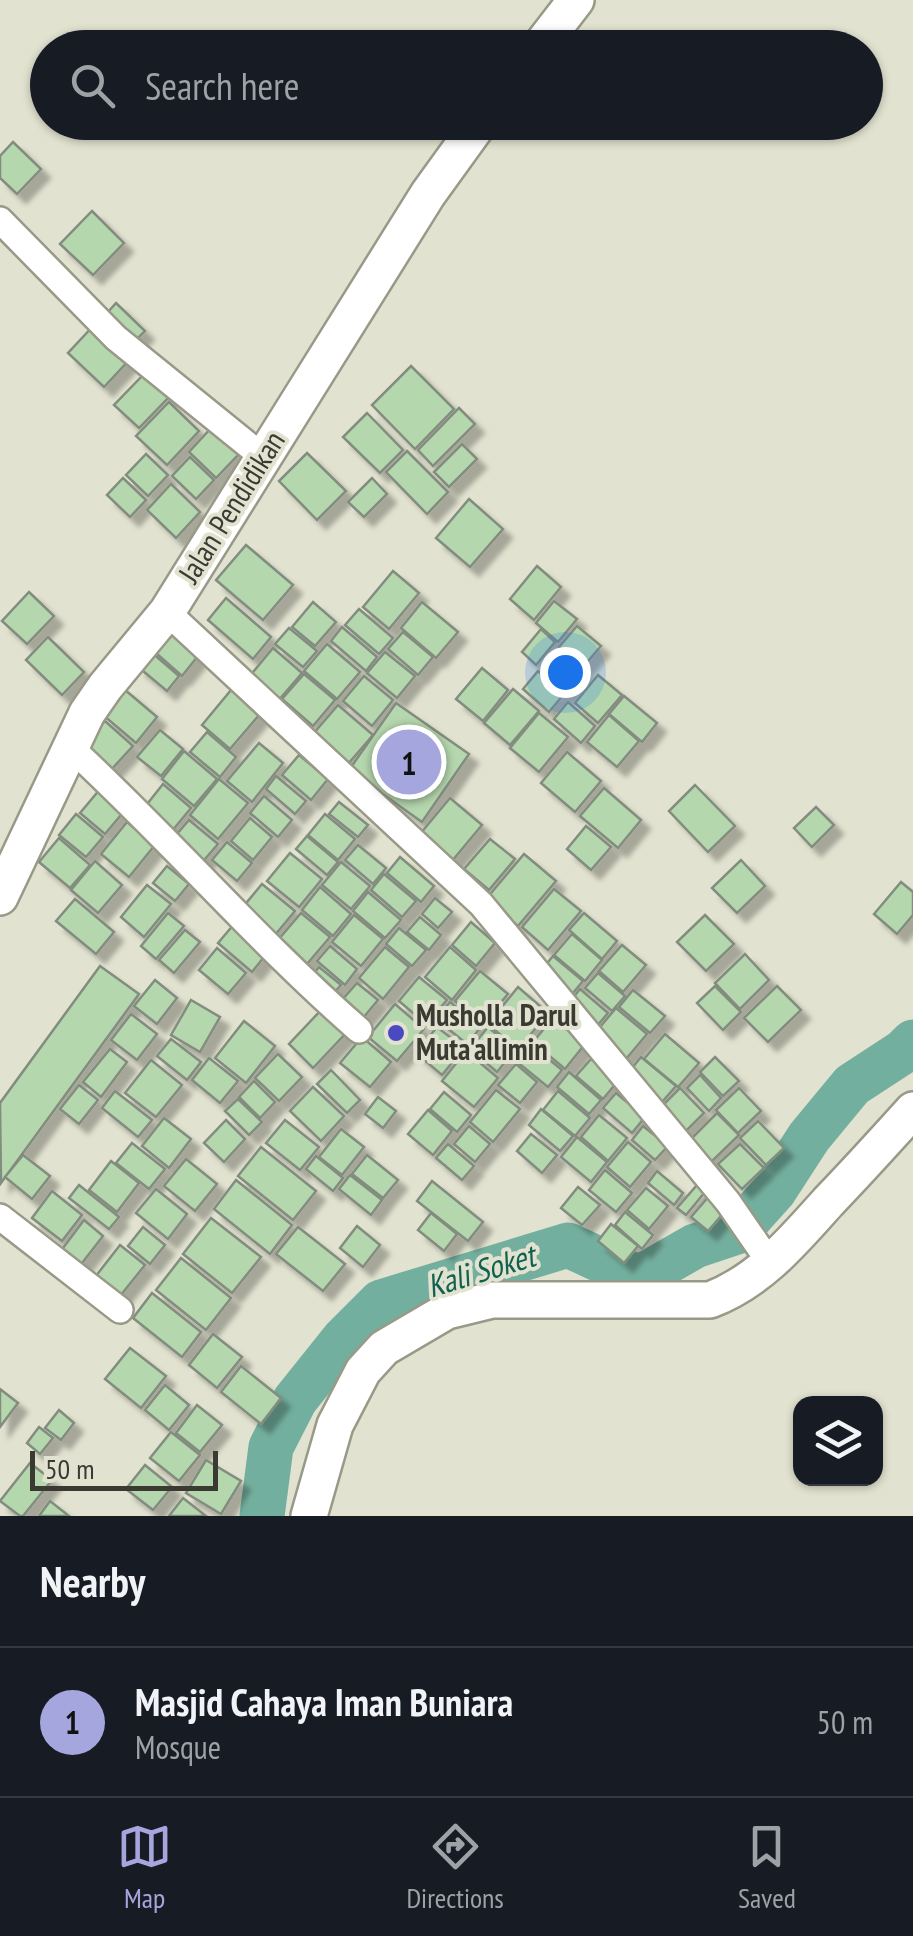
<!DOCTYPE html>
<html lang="en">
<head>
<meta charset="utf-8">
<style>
  :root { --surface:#171b24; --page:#20242c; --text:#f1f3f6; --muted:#9ea1a6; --line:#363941; --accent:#a6a6de }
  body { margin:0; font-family:"PT Sans Narrow",sans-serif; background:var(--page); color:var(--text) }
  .controls { position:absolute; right:30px; bottom:30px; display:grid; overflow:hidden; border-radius:20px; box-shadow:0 2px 8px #0004 }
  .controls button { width:90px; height:90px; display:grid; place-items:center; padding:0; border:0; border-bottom:2px solid var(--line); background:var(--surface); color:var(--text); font:50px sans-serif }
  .scale { position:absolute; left:30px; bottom:25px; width:188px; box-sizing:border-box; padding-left:10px; border:5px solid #3a3a33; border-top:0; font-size:28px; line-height:35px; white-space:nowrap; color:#3a3a33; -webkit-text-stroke:8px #e2e2d0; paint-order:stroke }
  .you { position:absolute; left:565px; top:672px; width:35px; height:35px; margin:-25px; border:8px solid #fff; border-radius:50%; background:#1a73e8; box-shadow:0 0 0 15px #1a73e833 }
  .badge { display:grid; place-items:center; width:65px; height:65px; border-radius:50%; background:var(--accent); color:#111; font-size:32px; font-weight:700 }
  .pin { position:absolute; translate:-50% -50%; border:5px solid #fff; box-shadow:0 2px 10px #0006 }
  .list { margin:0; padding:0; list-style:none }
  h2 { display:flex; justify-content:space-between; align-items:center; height:130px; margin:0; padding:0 40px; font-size:42px }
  h2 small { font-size:32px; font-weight:400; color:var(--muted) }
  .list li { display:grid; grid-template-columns:65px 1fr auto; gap:30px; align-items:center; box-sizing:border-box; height:150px; padding:0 40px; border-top:2px solid var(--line) }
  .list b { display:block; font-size:38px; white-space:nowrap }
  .list p { margin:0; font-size:32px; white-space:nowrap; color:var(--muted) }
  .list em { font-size:32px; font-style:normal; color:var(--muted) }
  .icon { flex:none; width:55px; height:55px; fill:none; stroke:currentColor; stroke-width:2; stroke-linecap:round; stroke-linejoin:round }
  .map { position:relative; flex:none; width:913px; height:1516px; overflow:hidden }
  .search { position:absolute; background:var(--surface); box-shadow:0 2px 8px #0004; left:30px; right:30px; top:30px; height:110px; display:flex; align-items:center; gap:25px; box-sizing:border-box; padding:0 35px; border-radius:55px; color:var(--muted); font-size:38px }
  .sheet { height:280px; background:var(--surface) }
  nav { display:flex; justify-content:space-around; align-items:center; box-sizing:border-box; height:140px; border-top:2px solid var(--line); background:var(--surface); font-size:28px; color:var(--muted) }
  nav a { display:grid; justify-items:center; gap:5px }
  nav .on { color:var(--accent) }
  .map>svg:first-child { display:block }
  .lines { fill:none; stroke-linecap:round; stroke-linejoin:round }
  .river { stroke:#73af9e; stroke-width:45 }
  .building { fill:#b5d7ae; stroke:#828d7f; stroke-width:2.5; filter:url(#shadow) }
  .street-casing { stroke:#998; stroke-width:30 }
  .secondary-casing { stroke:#998; stroke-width:40 }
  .street { stroke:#fff; stroke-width:25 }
  .secondary { stroke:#fff; stroke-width:35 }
  .poi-dot { fill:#4b49c0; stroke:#e2e2d0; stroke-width:4 }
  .labels { text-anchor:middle; stroke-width:8; stroke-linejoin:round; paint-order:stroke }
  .street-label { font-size:30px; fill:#3a3a33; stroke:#e2e2d0 }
  .poi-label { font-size:30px; font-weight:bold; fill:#3a3a33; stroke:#e2e2d0; text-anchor:start }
  .water-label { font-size:32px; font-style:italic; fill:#116150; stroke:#e2e2d0 }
</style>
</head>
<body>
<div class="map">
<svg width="913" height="1516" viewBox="0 0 913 1516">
  <defs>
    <filter id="shadow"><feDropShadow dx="9" dy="9" stdDeviation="2.5" flood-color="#0004"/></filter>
  </defs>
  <rect width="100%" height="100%" fill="#e2e2d0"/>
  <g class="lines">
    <path class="river" d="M262,1516L271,1447L295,1400L343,1340L381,1302L568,1245L639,1278L695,1246L737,1232L774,1191L809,1137L852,1085L904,1051L913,1042"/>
  </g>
  <g class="building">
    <path d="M13,142L41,169L17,194L0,178V156Z"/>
    <path d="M92,211L124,243L93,275L60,244Z"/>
    <path d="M116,303L145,331L128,348L100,321Z"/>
    <path d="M96,323L132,357L104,387L68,353Z"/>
    <path d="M411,366L454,409L415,449L372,405Z"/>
    <path d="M146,372L170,396L139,428L114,405Z"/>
    <path d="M169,402L199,431L167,465L136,436Z"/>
    <path d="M459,408L475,424L433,466L418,450Z"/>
    <path d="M367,413L403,450L380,473L343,437Z"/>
    <path d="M212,427L239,454L216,478L189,452Z"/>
    <path d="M462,444L477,459L449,487L434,472Z"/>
    <path d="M407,451L448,492L427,514L386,472Z"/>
    <path d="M307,453L346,491L317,520L279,481Z"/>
    <path d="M146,454L168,475L148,496L126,475Z"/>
    <path d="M190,457L214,480L196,499L172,476Z"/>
    <path d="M123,478L146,500L130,517L107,495Z"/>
    <path d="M372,478L387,494L364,517L348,502Z"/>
    <path d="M171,484L200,512L176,538L147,510Z"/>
    <path d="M469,499L503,529L470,567L436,538Z"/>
    <path d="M246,545L293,585L263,620L216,580Z"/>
    <path d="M537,566L561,587L534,620L510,599Z"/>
    <path d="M393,571L419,593L389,629L363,607Z"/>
    <path d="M29,592L54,616L27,644L2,621Z"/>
    <path d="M226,598L271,637L253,659L208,620Z"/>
    <path d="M554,601L577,619L558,642L536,623Z"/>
    <path d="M313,602L336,622L315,646L292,627Z"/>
    <path d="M422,602L458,632L436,658L401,628Z"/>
    <path d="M359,609L393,638L379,654L345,625Z"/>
    <path d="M577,626L601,646L583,667L559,647Z"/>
    <path d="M342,627L377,657L366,671L331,641Z"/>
    <path d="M164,628L198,656L182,676L148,646Z"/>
    <path d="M289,628L317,651L303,667L275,644Z"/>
    <path d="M541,629L555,642L536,665L522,652Z"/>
    <path d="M403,632L433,657L418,675L388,649Z"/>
    <path d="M48,637L84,672L62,695L26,660Z"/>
    <path d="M327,644L360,672L337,699L304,671Z"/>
    <path d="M273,648L302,673L278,701L249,677Z"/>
    <path d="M559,650L588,675L570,696L541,671Z"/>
    <path d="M150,651L179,676L167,691L137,666Z"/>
    <path d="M385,652L415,676L397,698L367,673Z"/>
    <path d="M482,668L508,690L483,721L456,699Z"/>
    <path d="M538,671L564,694L549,712L523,689Z"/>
    <path d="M304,674L335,700L313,726L282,699Z"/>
    <path d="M598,675L622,695L598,723L575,703Z"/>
    <path d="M364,676L393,700L372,726L343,701Z"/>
    <path d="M124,689L157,717L136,743L103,715Z"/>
    <path d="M513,689L539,711L510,745L484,723Z"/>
    <path d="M231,690L260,714L230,749L202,725Z"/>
    <path d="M624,696L657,723L642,742L609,714Z"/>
    <path d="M568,702L595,726L581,743L554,719Z"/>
    <path d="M396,703L469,754L422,822L349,770Z"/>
    <path d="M338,705L373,735L348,764L313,734Z"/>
    <path d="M539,713L568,737L539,772L510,748Z"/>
    <path d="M609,715L639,741L617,767L587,742Z"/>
    <path d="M105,721L133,746L109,772L82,747Z"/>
    <path d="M160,730L183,749L161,776L137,757Z"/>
    <path d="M207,732L236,757L220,777L190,752Z"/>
    <path d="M259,743L283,763L252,802L227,781Z"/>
    <path d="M184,751L217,779L194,806L162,779Z"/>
    <path d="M567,752L601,781L575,812L541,783Z"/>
    <path d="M299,755L328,779L311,800L282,775Z"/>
    <path d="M276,776L306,801L295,814L266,789Z"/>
    <path d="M219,779L248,803L218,839L190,815Z"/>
    <path d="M163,784L191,808L172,831L144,808Z"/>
    <path d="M695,785L735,826L708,852L669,811Z"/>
    <path d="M101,788L126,809L105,834L80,813Z"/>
    <path d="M604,788L641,820L618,848L580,816Z"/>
    <path d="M264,796L292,820L278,837L250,813Z"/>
    <path d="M450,798L482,825L452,861L420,834Z"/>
    <path d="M339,802L368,825L358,837L329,814Z"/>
    <path d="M816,807L834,825L812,847L794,828Z"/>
    <path d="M76,814L103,837L86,857L59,835Z"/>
    <path d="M325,814L355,839L338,860L308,835Z"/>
    <path d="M250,818L272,837L253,860L231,841Z"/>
    <path d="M189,820L218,844L199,866L170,842Z"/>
    <path d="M127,822L155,845L129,877L101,854Z"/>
    <path d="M586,826L611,847L591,870L567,849Z"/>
    <path d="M307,836L338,862L327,875L296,849Z"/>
    <path d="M59,838L90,865L70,888L39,862Z"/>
    <path d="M490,839L515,859L489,890L464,869Z"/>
    <path d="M227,842L252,863L237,881L212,860Z"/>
    <path d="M358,845L386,868L373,884L345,860Z"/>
    <path d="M290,853L322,879L299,907L267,881Z"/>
    <path d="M524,854L556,881L518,926L486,899Z"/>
    <path d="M400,857L434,886L421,902L387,873Z"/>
    <path d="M741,860L765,886L737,913L712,888Z"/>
    <path d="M95,861L122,885L98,913L71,890Z"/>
    <path d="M341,862L370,886L351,909L322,885Z"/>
    <path d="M167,866L189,884L175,901L153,883Z"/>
    <path d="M384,874L416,901L402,917L371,890Z"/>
    <path d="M901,882L913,892V915L897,934L874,914Z"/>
    <path d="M262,884L295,911L275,935L242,908Z"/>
    <path d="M147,885L171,904L144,937L121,917Z"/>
    <path d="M320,887L351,914L333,936L302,910Z"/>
    <path d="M554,889L581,911L548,950L522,927Z"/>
    <path d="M368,892L401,920L385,938L353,911Z"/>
    <path d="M435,898L452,912L438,928L422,914Z"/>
    <path d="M75,899L114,932L96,954L56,921Z"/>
    <path d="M168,913L184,926L156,959L141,946Z"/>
    <path d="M301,913L330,937L307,964L278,940Z"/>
    <path d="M584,913L617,941L602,959L569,930Z"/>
    <path d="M354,915L383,939L361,966L332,942Z"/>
    <path d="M705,915L734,944L706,971L677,942Z"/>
    <path d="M420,917L441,935L429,950L407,932Z"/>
    <path d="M471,922L495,943L476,966L452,945Z"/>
    <path d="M235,923L268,952L252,972L218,943Z"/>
    <path d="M399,928L426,950L412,966L386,944Z"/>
    <path d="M185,930L200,942L174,973L159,960Z"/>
    <path d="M572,934L602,960L585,981L554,955Z"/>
    <path d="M622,945L646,965L623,992L599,971Z"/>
    <path d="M330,946L357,969L345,985L317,961Z"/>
    <path d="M385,947L409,967L383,999L359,978Z"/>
    <path d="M450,947L476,970L452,1000L425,977Z"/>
    <path d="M217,948L246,973L228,994L199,970Z"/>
    <path d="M745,954L769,980L740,1009L715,983Z"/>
    <path d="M553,956L583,981L568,999L539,973Z"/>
    <path d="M100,966L139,994L1,1183L0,1103Z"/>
    <path d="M319,967L341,985L332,995L311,977Z"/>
    <path d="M480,971L508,994L482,1024L455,1001Z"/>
    <path d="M598,973L625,996L612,1011L585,988Z"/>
    <path d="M419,977L447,1000L426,1024L399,1001Z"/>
    <path d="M155,980L177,998L157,1024L134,1006Z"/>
    <path d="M357,983L378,1000L363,1018L342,1000Z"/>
    <path d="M715,986L741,1012L723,1030L697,1003Z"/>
    <path d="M777,986L801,1010L768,1042L744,1018Z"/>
    <path d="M518,987L548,1013L518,1050L488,1024Z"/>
    <path d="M580,989L608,1013L596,1027L568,1004Z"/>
    <path d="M633,990L665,1016L650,1033L619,1007Z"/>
    <path d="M191,1000L220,1017L200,1052L171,1035Z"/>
    <path d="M450,1002L481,1027L467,1044L436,1019Z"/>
    <path d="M395,1004L424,1029L397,1061L368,1037Z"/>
    <path d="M323,1008L347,1032L313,1068L289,1044Z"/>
    <path d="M616,1008L647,1034L626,1059L595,1033Z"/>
    <path d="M131,1014L157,1034L137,1060L111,1040Z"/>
    <path d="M553,1018L585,1044L565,1069L533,1042Z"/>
    <path d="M244,1021L275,1046L246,1083L215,1058Z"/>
    <path d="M437,1027L464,1048L442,1075L416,1053Z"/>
    <path d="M488,1027L515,1050L497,1072L470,1049Z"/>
    <path d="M665,1034L699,1063L678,1087L644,1059Z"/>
    <path d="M362,1037L391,1062L370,1087L340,1063Z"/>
    <path d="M171,1039L201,1062L187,1080L157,1056Z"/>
    <path d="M530,1044L562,1070L548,1087L516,1061Z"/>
    <path d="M110,1049L127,1062L101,1097L83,1082Z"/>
    <path d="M466,1051L498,1078L474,1107L442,1081Z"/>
    <path d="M278,1054L302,1077L279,1101L255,1078Z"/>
    <path d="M641,1057L676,1086L662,1102L628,1073Z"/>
    <path d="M715,1057L739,1081L723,1096L700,1072Z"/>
    <path d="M209,1058L238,1081L220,1103L192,1080Z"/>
    <path d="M591,1059L618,1081L603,1099L576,1076Z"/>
    <path d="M151,1060L182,1085L156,1117L125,1093Z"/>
    <path d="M516,1064L537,1082L520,1103L498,1085Z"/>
    <path d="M331,1070L360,1100L347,1113L317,1084Z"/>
    <path d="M569,1072L601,1100L589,1114L557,1087Z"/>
    <path d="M700,1075L721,1098L709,1111L687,1088Z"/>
    <path d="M254,1081L275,1102L260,1118L239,1097Z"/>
    <path d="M79,1085L98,1100L79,1124L60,1109Z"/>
    <path d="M313,1087L344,1116L321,1141L290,1111Z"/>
    <path d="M680,1088L704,1113L685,1132L661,1107Z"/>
    <path d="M739,1088L761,1111L738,1133L716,1110Z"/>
    <path d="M496,1090L520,1109L493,1142L470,1122Z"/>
    <path d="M115,1091L152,1120L138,1137L102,1108Z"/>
    <path d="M558,1091L590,1118L575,1136L543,1110Z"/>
    <path d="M444,1092L471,1115L457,1132L430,1109Z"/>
    <path d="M616,1093L645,1117L632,1133L603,1108Z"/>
    <path d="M378,1097L396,1111L383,1128L365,1114Z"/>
    <path d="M238,1099L262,1122L249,1135L225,1111Z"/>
    <path d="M541,1109L573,1136L560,1151L529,1125Z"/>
    <path d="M428,1110L452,1131L433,1155L408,1134Z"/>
    <path d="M717,1113L739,1135L707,1166L686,1144Z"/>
    <path d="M599,1115L627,1138L608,1161L581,1137Z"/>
    <path d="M164,1118L191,1139L169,1168L142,1146Z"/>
    <path d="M226,1120L245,1139L224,1162L204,1143Z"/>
    <path d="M285,1120L319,1147L300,1170L266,1143Z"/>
    <path d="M758,1121L784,1148L766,1165L740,1138Z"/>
    <path d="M469,1126L490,1144L475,1162L454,1144Z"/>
    <path d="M643,1126L668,1146L655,1160L632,1140Z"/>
    <path d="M341,1129L364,1147L342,1175L319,1157Z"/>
    <path d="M531,1134L557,1155L542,1173L517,1151Z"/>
    <path d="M577,1137L607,1162L591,1182L561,1157Z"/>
    <path d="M628,1142L651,1162L630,1187L607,1167Z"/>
    <path d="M132,1143L165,1169L149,1189L116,1163Z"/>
    <path d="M448,1144L474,1166L462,1180L436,1158Z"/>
    <path d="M740,1144L764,1168L742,1189L718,1164Z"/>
    <path d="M261,1147L316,1191L293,1220L238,1176Z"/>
    <path d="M23,1155L50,1176L32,1199L5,1177Z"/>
    <path d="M367,1155L398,1180L383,1198L352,1174Z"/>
    <path d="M316,1156L343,1178L333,1191L306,1169Z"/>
    <path d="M186,1159L217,1184L195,1211L164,1186Z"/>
    <path d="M111,1161L139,1183L117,1212L89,1190Z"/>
    <path d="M605,1170L632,1193L616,1212L589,1190Z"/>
    <path d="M657,1171L683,1193L674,1205L648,1183Z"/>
    <path d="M350,1175L382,1200L371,1215L339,1189Z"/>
    <path d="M236,1180L292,1225L270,1254L214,1209Z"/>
    <path d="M432,1181L483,1222L468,1241L417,1201Z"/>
    <path d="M79,1185L119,1217L109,1229L69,1198Z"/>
    <path d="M697,1185L705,1192L686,1215L677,1208Z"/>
    <path d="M578,1187L600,1205L582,1225L561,1208Z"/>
    <path d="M646,1188L668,1206L649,1229L627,1210Z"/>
    <path d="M156,1189L187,1214L168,1239L136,1213Z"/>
    <path d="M52,1191L82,1215L62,1241L32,1218Z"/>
    <path d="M710,1195L727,1209L708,1231L691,1217Z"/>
    <path d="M625,1212L653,1235L642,1249L615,1225Z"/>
    <path d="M431,1213L457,1234L444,1251L418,1230Z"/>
    <path d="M211,1218L261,1257L232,1293L183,1254Z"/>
    <path d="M84,1220L103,1236L79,1267L60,1252Z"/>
    <path d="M611,1224L638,1246L624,1263L598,1241Z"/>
    <path d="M357,1226L380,1245L363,1267L340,1248Z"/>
    <path d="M143,1227L165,1245L150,1264L128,1246Z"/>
    <path d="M298,1227L345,1264L323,1291L276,1254Z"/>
    <path d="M120,1245L145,1265L116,1301L92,1281Z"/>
    <path d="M181,1258L231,1298L206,1330L156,1290Z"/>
    <path d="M152,1293L201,1332L182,1357L133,1318Z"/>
    <path d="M213,1334L242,1357L217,1388L189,1365Z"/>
    <path d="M130,1348L166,1376L141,1408L105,1379Z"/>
    <path d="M241,1366L281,1398L261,1424L221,1392Z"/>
    <path d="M165,1385L189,1405L169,1430L145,1410Z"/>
    <path d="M0,1389L18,1403L0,1427Z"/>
    <path d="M197,1405L222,1425L200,1452L176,1433Z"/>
    <path d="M59,1410L74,1423L61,1440L45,1428Z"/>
    <path d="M39,1427L53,1438L40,1454L27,1443Z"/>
    <path d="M171,1432L200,1455L179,1481L150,1458Z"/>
    <path d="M206,1460L241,1481L221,1514L186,1493Z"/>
    <path d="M30,1463L52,1480L23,1516H20L0,1501Z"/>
    <path d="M145,1465L172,1487L153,1510L126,1489Z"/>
    <path d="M183,1498L206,1516H169Z"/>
    <path d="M50,1501L69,1516H39Z"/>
  </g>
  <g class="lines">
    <defs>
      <g id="street">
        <path d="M0,220L116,338L263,457"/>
        <path d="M167,612L481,904L728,1202L770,1263"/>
        <path d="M70,747C169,838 257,941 359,1030"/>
        <path d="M0,1217L120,1310"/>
      </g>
      <g id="secondary">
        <path d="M539,48L576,0"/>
        <path d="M0,897L87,713L105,687L167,612L428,194L480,122"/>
        <path d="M309,1516L335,1425L363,1371L384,1348L447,1311L492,1300H710C760,1281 793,1241 828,1202C857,1172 885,1141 913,1110"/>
      </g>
    </defs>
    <use href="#street" class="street-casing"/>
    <use href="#secondary" class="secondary-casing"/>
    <use href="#street" class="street"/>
    <use href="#secondary" class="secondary"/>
  </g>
  <circle class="poi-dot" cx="396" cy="1033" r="10"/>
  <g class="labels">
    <g class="street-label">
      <text transform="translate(232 507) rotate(-58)" y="10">Jalan Pendidikan</text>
    </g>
    <g class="poi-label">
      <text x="416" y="1026">Musholla Darul<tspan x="416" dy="34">Muta'allimin</tspan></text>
    </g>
    <g class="water-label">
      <text transform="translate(481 1271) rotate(-17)" y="11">Kali Soket</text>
    </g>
  </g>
</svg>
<div class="controls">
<button><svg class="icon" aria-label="layers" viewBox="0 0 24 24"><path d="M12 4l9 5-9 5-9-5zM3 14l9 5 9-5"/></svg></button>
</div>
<div class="scale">50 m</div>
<div class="you"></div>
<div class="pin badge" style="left:409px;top:762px">1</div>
<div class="search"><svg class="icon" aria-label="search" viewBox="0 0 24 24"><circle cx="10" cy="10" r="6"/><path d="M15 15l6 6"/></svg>Search here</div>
</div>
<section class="sheet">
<h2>Nearby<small></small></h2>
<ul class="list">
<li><span class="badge">1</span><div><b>Masjid Cahaya Iman Buniara</b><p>Mosque</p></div><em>50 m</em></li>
</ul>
</section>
<nav>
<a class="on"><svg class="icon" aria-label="map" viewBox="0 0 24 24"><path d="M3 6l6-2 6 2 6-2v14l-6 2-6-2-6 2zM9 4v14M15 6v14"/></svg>Map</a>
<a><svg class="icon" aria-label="directions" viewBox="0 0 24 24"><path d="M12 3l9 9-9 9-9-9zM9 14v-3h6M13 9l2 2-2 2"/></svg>Directions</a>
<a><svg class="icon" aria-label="saved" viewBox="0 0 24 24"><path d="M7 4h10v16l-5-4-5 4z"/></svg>Saved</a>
</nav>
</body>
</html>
